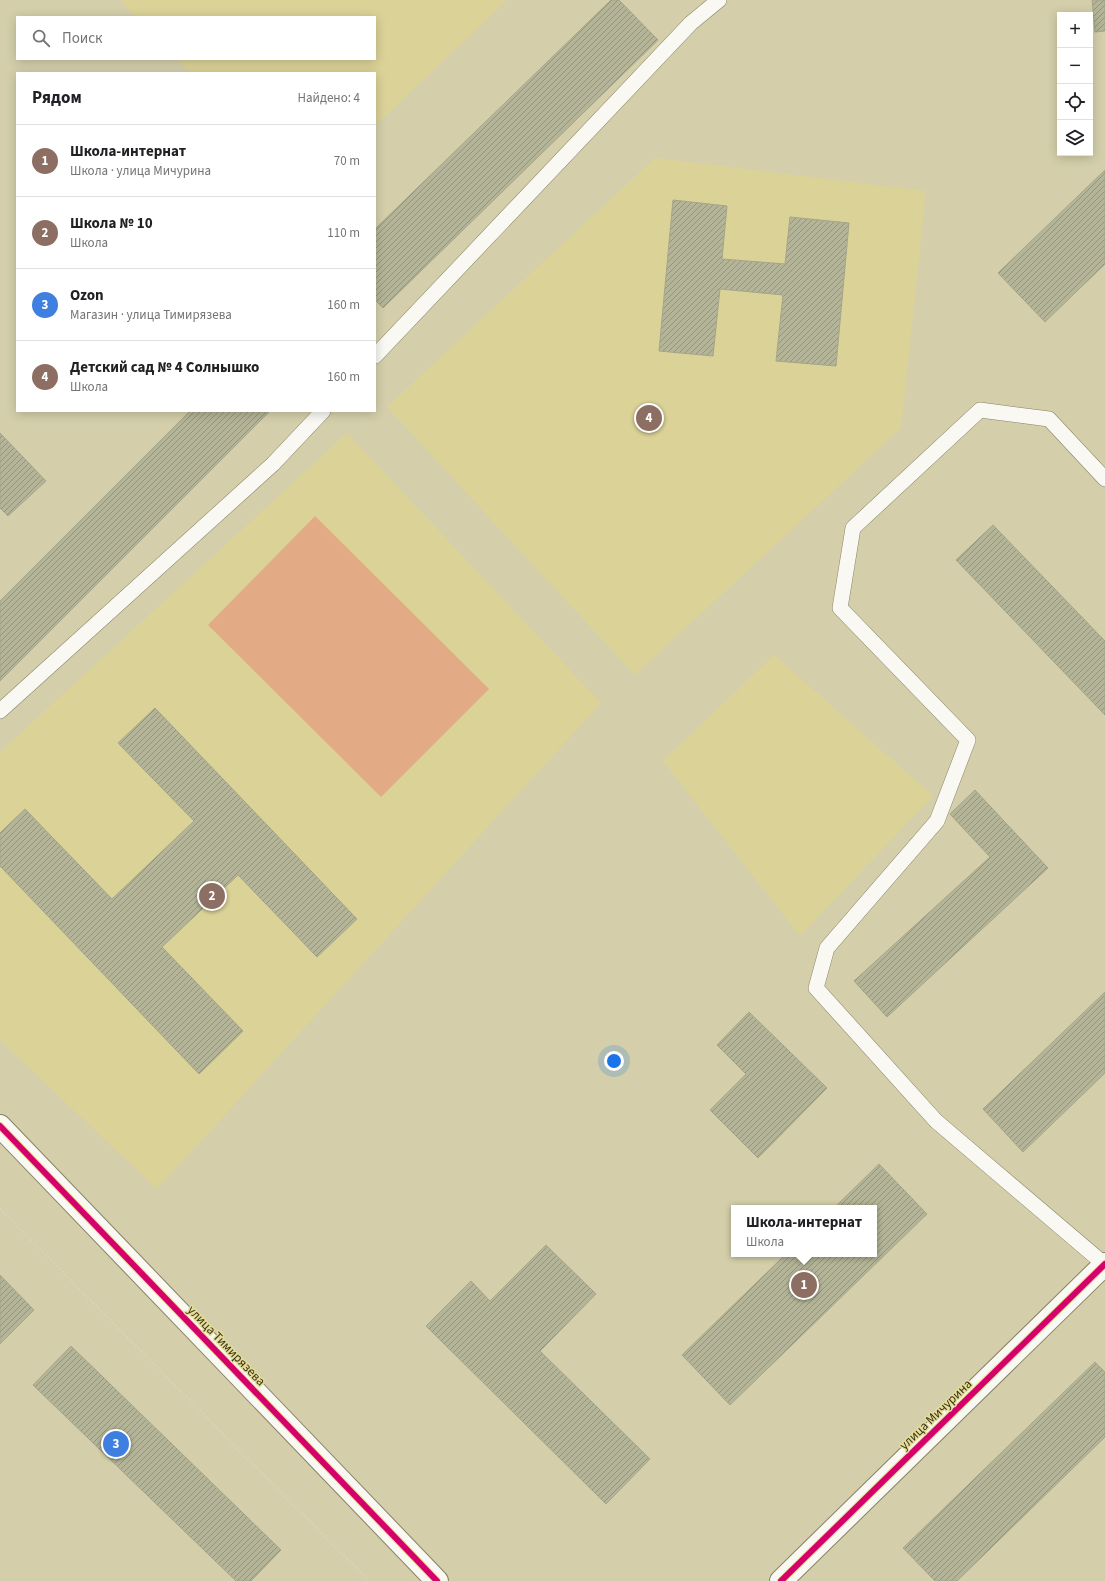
<!DOCTYPE html>
<html lang="ru">
<head>
<meta charset="utf-8">
<style>
  :root { --surface:#fff; --page:#f6f6f6; --text:#202124; --muted:#757577; --line:#e0e0e0; --accent:#7c3aed }
  body { margin:0; font-family:"Source Sans 3",sans-serif; background:var(--page); color:var(--text) }
  .controls { position:absolute; right:12px; top:12px; display:grid; overflow:hidden; border-radius:0px; box-shadow:0 2px 10px #0003 }
  .controls button { width:36px; height:36px; display:grid; place-items:center; padding:0; border:0; border-bottom:1px solid var(--line); background:var(--surface); color:var(--text); font:20px sans-serif }
  .you { position:absolute; left:614px; top:1061px; width:14px; height:14px; margin:-10px; border:3px solid #fff; border-radius:50%; background:#1a73e8; box-shadow:0 0 0 6px #1a73e833 }
  .badge { display:grid; place-items:center; width:26px; height:26px; border-radius:50%; background:var(--accent); color:#fff; font-size:13px; font-weight:700 }
  .pin { position:absolute; translate:-50% -50%; border:2px solid #fff; box-shadow:0 1px 4px #0006 }
  .popup { position:absolute; left:731px; top:1205px; width:146px; height:52px; box-sizing:border-box; display:grid; place-content:center; border-radius:0px; background:var(--surface); filter:drop-shadow(0 1px 3px #0005); font-size:13px; white-space:nowrap; color:var(--muted) }
  .popup b { font-size:15px; color:var(--text) }
  .popup::after { content:''; position:absolute; left:50%; top:100%; margin-left:-8px; border:8px solid transparent; border-top-color:var(--surface) }
  .list { margin:0; padding:0; list-style:none }
  h2 { display:flex; justify-content:space-between; align-items:center; height:52px; margin:0; padding:0 16px; font-size:17px }
  h2 small { font-size:13px; font-weight:400; color:var(--muted) }
  .list li { display:grid; grid-template-columns:26px 1fr auto; gap:12px; align-items:center; box-sizing:border-box; height:72px; padding:0 16px; border-top:1px solid var(--line) }
  .list b { display:block; font-size:15px; white-space:nowrap }
  .list p { margin:0; font-size:13px; white-space:nowrap; color:var(--muted) }
  .list em { font-size:13px; font-style:normal; color:var(--muted) }
  .icon { flex:none; width:22px; height:22px; fill:none; stroke:currentColor; stroke-width:2; stroke-linecap:round; stroke-linejoin:round }
  .map { position:relative; flex:none; width:1105px; height:1581px; overflow:hidden }
  .search { position:absolute; background:var(--surface); box-shadow:0 2px 10px #0003; left:16px; top:16px; width:360px; height:44px; display:flex; align-items:center; gap:10px; box-sizing:border-box; padding:0 14px; border-radius:0px; color:var(--muted); font-size:15px }
  .panel { position:absolute; background:var(--surface); box-shadow:0 2px 10px #0003; left:16px; top:72px; width:360px; height:340px; border-radius:0px }
  .map>svg:first-child { display:block }
  .built { fill:#dbd298 }
  .garden { fill:#e2aa85 }
  .building { fill:url(#building-hatch); stroke:#a5a589 }
  .lines { fill:none; stroke-linecap:round; stroke-linejoin:round }
  .lane-casing { stroke:#868365; stroke-width:16 }
  .street-casing { stroke:#868365; stroke-width:24 }
  .secondary-casing { stroke:#868365; stroke-width:24 }
  .path { stroke:#d7d5c9; stroke-width:2.5; stroke-dasharray:1 3; stroke-linecap:butt }
  .lane { stroke:#f9f8f2; stroke-width:15 }
  .street { stroke:#f9f8f2; stroke-width:22 }
  .secondary { stroke:#f9f8f2; stroke-width:22 }
  .cycleway-casing { stroke:#e6dc99; stroke-width:8 }
  .cycleway { stroke:#d6006c; stroke-width:6 }
  .labels { text-anchor:middle; stroke-width:3; stroke-linejoin:round; paint-order:stroke }
  .street-label { font-size:13px; fill:#383419; stroke:#e6dc99 }
</style>
</head>
<body>
<div class="map">
<svg width="1105" height="1581" viewBox="0 0 1105 1581">
  <defs>
    <pattern id="building-hatch" width="6" height="6" patternUnits="userSpaceOnUse"><rect width="6" height="6" fill="#b4b598"/><path d="M-1 1l2-2M0 6l6-6M5 7l2-2" fill="none" stroke="#93947b"/></pattern>
  </defs>
  <rect width="100%" height="100%" fill="#d4cfaa"/>
  <g class="built">
    <path d="M120,0H507L375,126V73H189L176,59H375V17H136Z"/>
    <path d="M655,158L926,191L901,428L635,675L387,407Z"/>
    <path d="M347,433L601,703L157,1189L0,1040V752Z"/>
    <path d="M774,655L933,796L800,936L663,761Z"/>
  </g>
  <path class="garden" d="M315,516L489,689L381,797L208,625Z"/>
  <g class="building">
    <path d="M611,0H619L658,40L383,308L375,300V229Z"/>
    <path d="M1092,0H1105V31L1095,32Z"/>
    <path d="M1105,170V264L1045,322L998,273Z"/>
    <path d="M673,200L727,206L722,259L785,264L790,217L849,223L836,366L776,361L783,295L720,289L713,356L659,351Z"/>
    <path d="M190,411H270L0,681V601Z"/>
    <path d="M0,433L46,481L8,516L0,508Z"/>
    <path d="M993,525L1105,641V715L956,560Z"/>
    <path d="M155,708L357,919L317,957L238,875L162,947L243,1031L199,1074L0,866V833L25,809L112,899L194,821L118,743Z"/>
    <path d="M975,790L1048,868L887,1017L854,981L990,857L950,814Z"/>
    <path d="M1105,992V1073L1023,1152L983,1109Z"/>
    <path d="M749,1012L827,1088L758,1158L710,1110L746,1074L717,1045Z"/>
    <path d="M879,1164L927,1214L730,1405L682,1355L786,1254H874V1208H834Z"/>
    <path d="M546,1245L596,1294L540,1351L650,1459L606,1504L426,1326L471,1281L490,1301Z"/>
    <path d="M0,1275L34,1310L0,1344Z"/>
    <path d="M71,1346L281,1550L251,1581H236L33,1385Z"/>
    <path d="M1095,1362L1105,1372V1437L957,1581H935L903,1548Z"/>
  </g>
  <g class="lines">
    <defs>
      <g id="lane">
        <path d="M375,356L691,23L719,0"/>
        <path d="M0,711L273,464L323,411"/>
        <path d="M1104,1264L936,1121L816,988L827,948L937,821L968,740L840,608L853,528L980,410L1049,419L1105,479"/>
      </g>
      <path id="street" d="M781,1581L1105,1264"/>
      <path id="secondary" d="M0,1126L437,1581"/>
    </defs>
    <use href="#lane" class="lane-casing"/>
    <use href="#street" class="street-casing"/>
    <use href="#secondary" class="secondary-casing"/>
    <path class="path" d="M0,1209L369,1581"/>
    <use href="#lane" class="lane"/>
    <use href="#street" class="street"/>
    <use href="#secondary" class="secondary"/>
    <defs>
      <g id="cycleway">
        <path d="M0,1126L437,1581"/>
        <path d="M781,1581L1105,1264"/>
      </g>
    </defs>
    <use href="#cycleway" class="cycleway-casing"/>
    <use href="#cycleway" class="cycleway"/>
  </g>
  <g class="labels">
    <g class="street-label">
      <text transform="translate(227 1345) rotate(46)" y="5">улица Тимирязева</text>
      <text transform="translate(935 1414) rotate(-44)" y="5">улица Мичурина</text>
    </g>
  </g>
</svg>
<div class="controls">
<button>+</button>
<button>−</button>
<button><svg class="icon" aria-label="locate" viewBox="0 0 24 24"><circle cx="12" cy="12" r="6"/><path d="M12 2v4M12 18v4M2 12h4M18 12h4"/></svg></button>
<button><svg class="icon" aria-label="layers" viewBox="0 0 24 24"><path d="M12 4l9 5-9 5-9-5zM3 14l9 5 9-5"/></svg></button>
</div>
<div class="you"></div>
<div class="pin badge" style="left:804px;top:1285px;background:#8d6e63">1</div>
<div class="popup"><b>Школа-интернат</b>Школа</div>
<div class="pin badge" style="left:212px;top:896px;background:#8d6e63">2</div>
<div class="pin badge" style="left:116px;top:1444px;background:#3f7fe0">3</div>
<div class="pin badge" style="left:649px;top:418px;background:#8d6e63">4</div>
<div class="search"><svg class="icon" aria-label="search" viewBox="0 0 24 24"><circle cx="10" cy="10" r="6"/><path d="M15 15l6 6"/></svg>Поиск</div>
<section class="panel">
<h2>Рядом<small>Найдено: 4</small></h2>
<ul class="list">
<li><span class="badge" style="background:#8d6e63">1</span><div><b>Школа-интернат</b><p>Школа · улица Мичурина</p></div><em>70 m</em></li>
<li><span class="badge" style="background:#8d6e63">2</span><div><b>Школа № 10</b><p>Школа</p></div><em>110 m</em></li>
<li><span class="badge" style="background:#3f7fe0">3</span><div><b>Ozon</b><p>Магазин · улица Тимирязева</p></div><em>160 m</em></li>
<li><span class="badge" style="background:#8d6e63">4</span><div><b>Детский сад № 4 Солнышко</b><p>Школа</p></div><em>160 m</em></li>
</ul>
</section>
</div>
</body>
</html>
